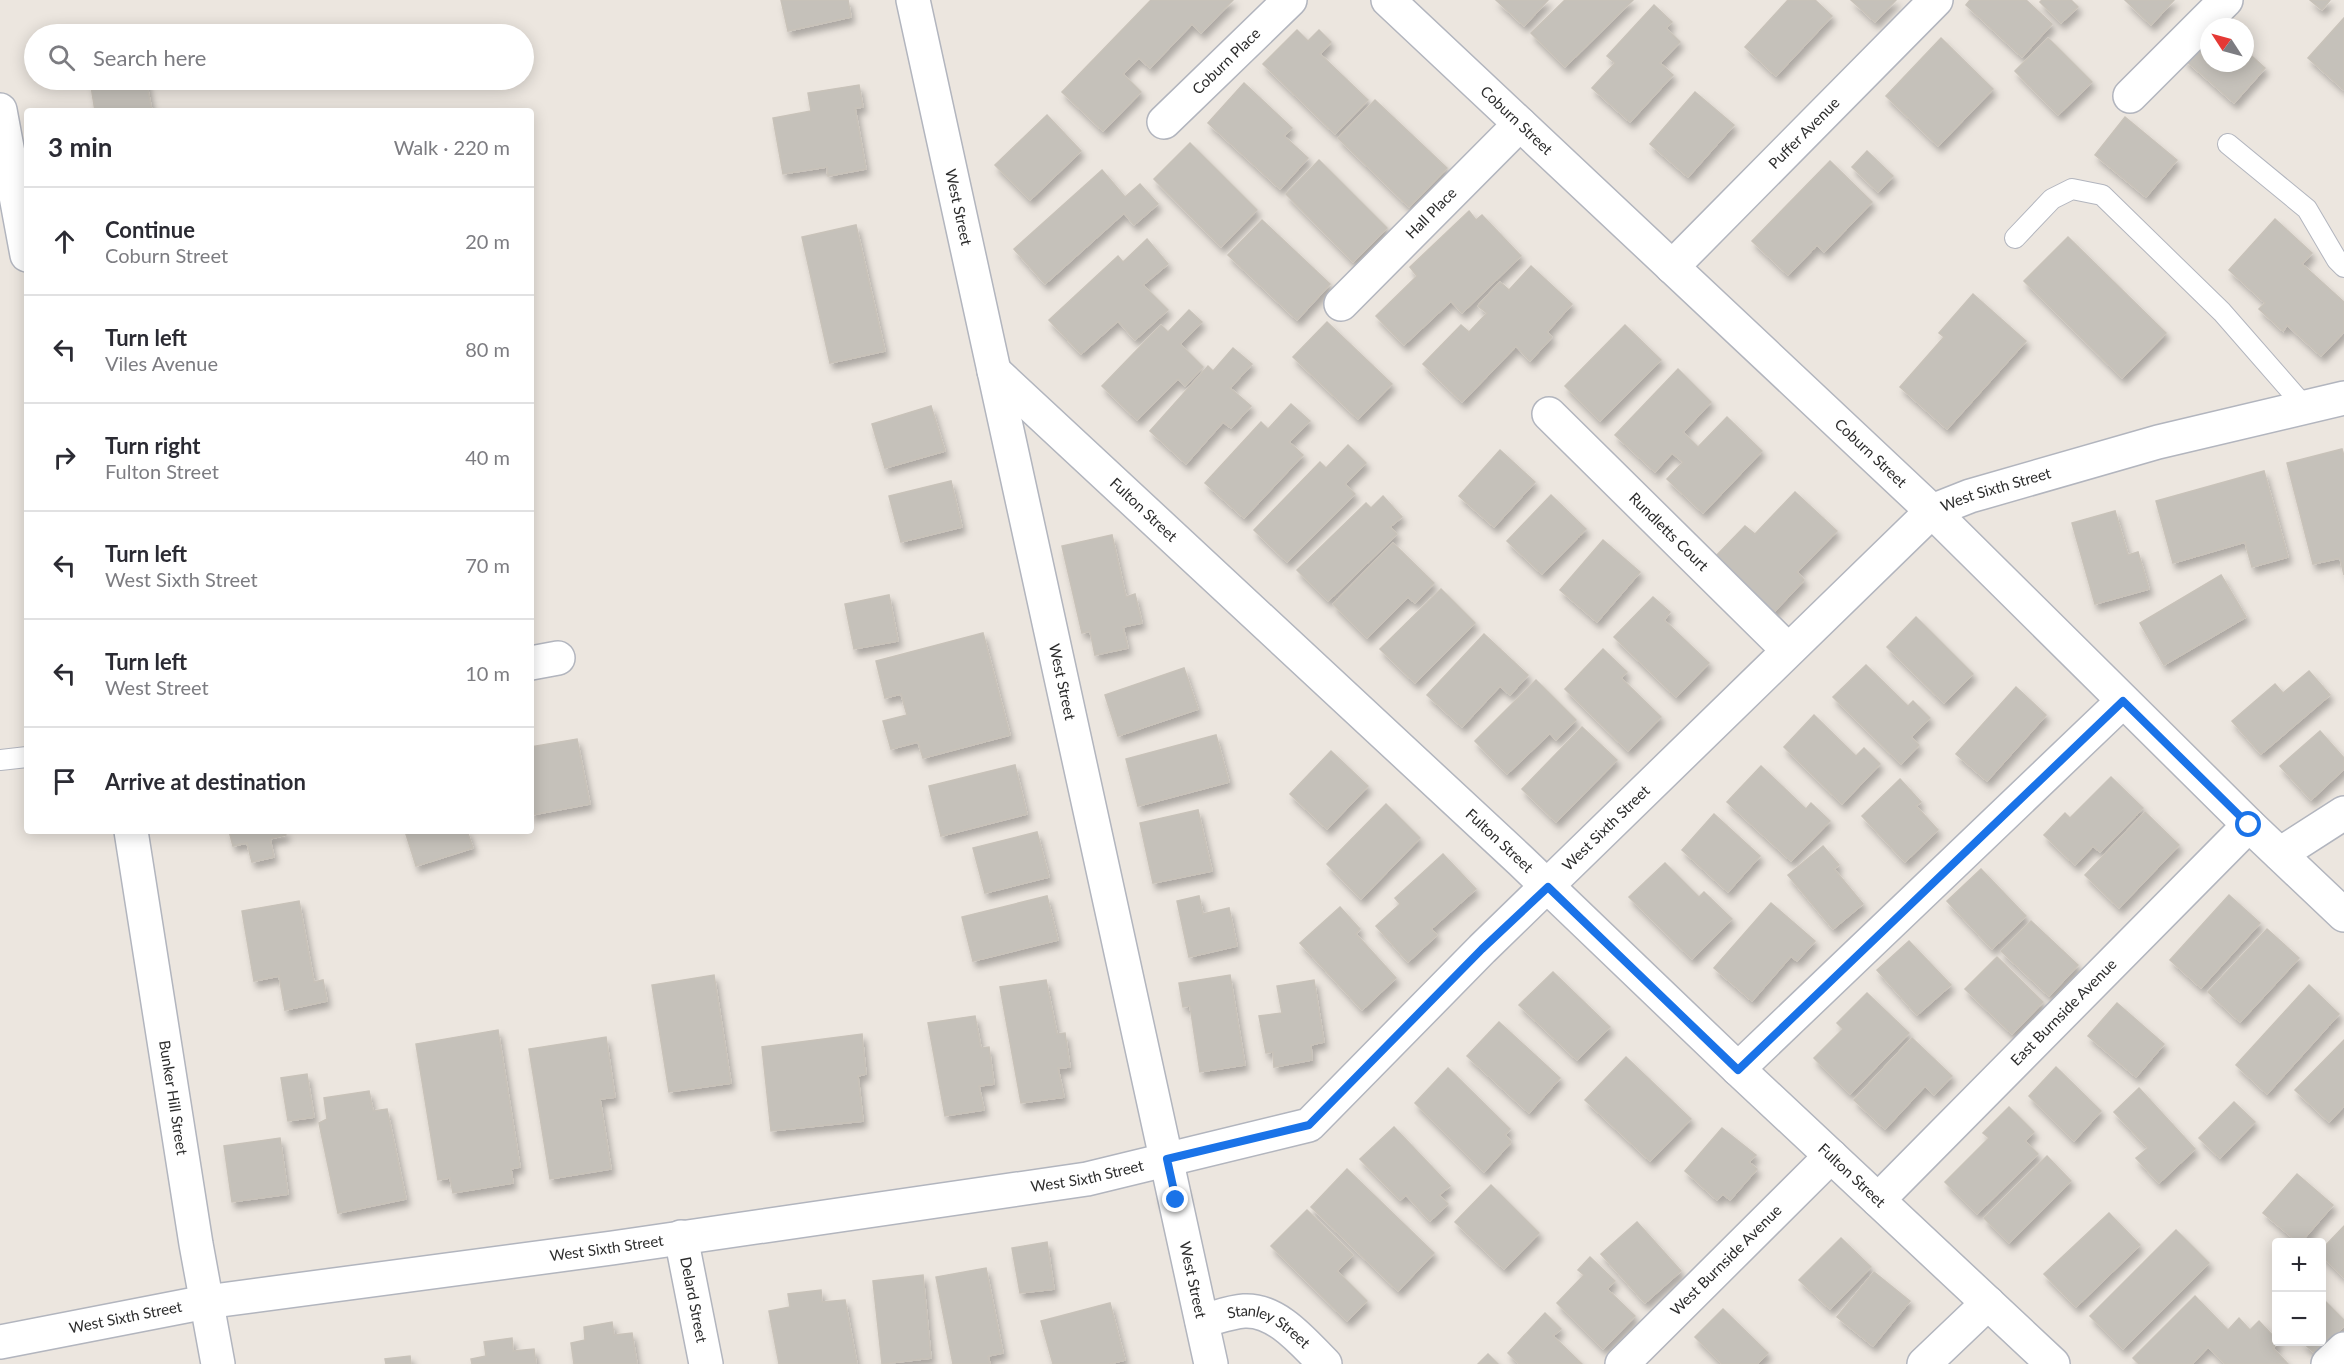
<!DOCTYPE html>
<html lang="en">
<head>
<meta charset="utf-8">
<style>
  :root { --surface:#fff; --page:#f7f7f7; --text:#2b2b33; --muted:#7c7c81; --line:#e1e1e2 }
  body { margin:0; font-family:Lato,sans-serif; background:var(--page); color:var(--text) }
  .controls { position:absolute; right:18px; bottom:18px; display:grid; overflow:hidden; border-radius:6px; box-shadow:0 3px 15px #0003 }
  .controls button { width:54px; height:54px; display:grid; place-items:center; padding:0; border:0; border-bottom:2px solid var(--line); background:var(--surface); color:var(--text); font:30px sans-serif }
  .compass { position:absolute; left:2200px; top:18px; width:54px; height:54px; border-radius:50%; background:var(--surface); box-shadow:0 3px 15px #0003; rotate:306deg }
  .stop { position:absolute; width:18px; height:18px; margin:-14px; border:4px solid #1a73e8; border-radius:50%; background:#fff }
  .stop.end { background:#1a73e8; border-color:#fff; box-shadow:0 2px 6px #0008 }
  .list { margin:0; padding:0; list-style:none }
  h2 { display:flex; justify-content:space-between; align-items:center; height:78px; margin:0; padding:0 24px; font-size:26px }
  h2 small { font-size:20px; font-weight:400; color:var(--muted) }
  .list li { display:grid; grid-template-columns:39px 1fr auto; gap:18px; align-items:center; box-sizing:border-box; height:108px; padding:0 24px; border-top:2px solid var(--line) }
  .list b { display:block; font-size:22px; white-space:nowrap }
  .list p { margin:0; font-size:20px; white-space:nowrap; color:var(--muted) }
  .list em { font-size:20px; font-style:normal; color:var(--muted) }
  .icon { flex:none; width:33px; height:33px; fill:none; stroke:currentColor; stroke-width:2; stroke-linecap:round; stroke-linejoin:round }
  .map { position:relative; flex:none; width:2344px; height:1364px; overflow:hidden }
  .search { position:absolute; background:var(--surface); box-shadow:0 3px 15px #0003; left:24px; top:24px; width:510px; height:66px; display:flex; align-items:center; gap:15px; box-sizing:border-box; padding:0 21px; border-radius:33px; color:var(--muted); font-size:22px }
  .panel { position:absolute; background:var(--surface); box-shadow:0 3px 15px #0003; left:24px; top:108px; width:510px; height:726px; border-radius:6px }
  .map>svg:first-child { display:block }
  .building { fill:#c5c1ba; stroke:#c8c2b9; stroke-width:1.5; filter:url(#shadow) }
  .lines { fill:none; stroke-linecap:round; stroke-linejoin:round }
  .lane-casing { stroke:#b2b5be; stroke-width:22 }
  .street-casing { stroke:#b2b5be; stroke-width:36 }
  .secondary-casing { stroke:#b2b5be; stroke-width:36 }
  .lane { stroke:#fff; stroke-width:20 }
  .street { stroke:#fff; stroke-width:33 }
  .secondary { stroke:#fff; stroke-width:33 }
  .route { stroke:#1a73e8; stroke-width:8 }
  .labels { text-anchor:middle; stroke-width:5; stroke-linejoin:round; paint-order:stroke }
  .street-label { font-size:15px; fill:#2c2c2c; stroke:#fff }
</style>
</head>
<body>
<div class="map">
<svg width="2344" height="1364" viewBox="0 0 2344 1364">
  <defs>
    <filter id="shadow"><feDropShadow dx="3.5" dy="6" stdDeviation="3" flood-color="#0004"/></filter>
  </defs>
  <rect width="100%" height="100%" fill="#ece6df"/>
  <g class="building">
    <path d="M781,0H848L851,17L788,31Z"/>
    <path d="M1151,0H1233L1201,33L1192,24L1150,68L1139,58L1123,74L1141,92L1103,131L1062,92Z"/>
    <path d="M1496,0H1548L1524,26Z"/>
    <path d="M1565,0H1633L1565,67L1531,33Z"/>
    <path d="M1788,0H1815L1832,16L1776,76L1745,47Z"/>
    <path d="M1851,0H1896L1875,22Z"/>
    <path d="M1970,0H2026L2052,24L2022,57L1966,5Z"/>
    <path d="M2042,0H2071L2078,7L2061,23L2040,2Z"/>
    <path d="M2125,0H2174L2151,25Z"/>
    <path d="M2310,0H2330L2322,10Z"/>
    <path d="M1654,5L1672,22L1666,28L1680,42L1660,63L1673,75L1630,122L1592,88L1615,63L1607,56Z"/>
    <path d="M2344,18V90L2308,58Z"/>
    <path d="M154,26L155,34L106,33Z"/>
    <path d="M2209,29V63H2245V50L2265,68L2234,103L2184,59Z"/>
    <path d="M1297,30L1308,41L1319,30L1331,42L1320,54L1368,100L1335,134L1263,64Z"/>
    <path d="M1941,38L1993,89L1938,146L1886,96Z"/>
    <path d="M2048,38L2092,82L2058,115L2015,71Z"/>
    <path d="M90,80H146L152,111H95Z"/>
    <path d="M1244,83L1292,128L1284,136L1308,158L1280,189L1208,123Z"/>
    <path d="M859,85L863,107L855,108L866,169L828,176L827,167L783,174L773,118L811,111L808,93Z"/>
    <path d="M1695,92L1734,125L1688,177L1650,144Z"/>
    <path d="M1375,100L1447,168L1409,207L1338,138Z"/>
    <path d="M1047,115L1081,151L1030,200L995,165Z"/>
    <path d="M2125,117L2177,160L2146,197L2095,155Z"/>
    <path d="M1190,143L1257,210L1221,247L1154,179Z"/>
    <path d="M1867,151L1893,176L1878,192L1852,167Z"/>
    <path d="M1319,160L1387,228L1353,262L1286,194Z"/>
    <path d="M1830,161L1872,202L1824,252L1817,245L1788,275L1752,241Z"/>
    <path d="M1102,170L1125,197L1140,184L1158,204L1134,225L1124,213L1045,284L1014,249Z"/>
    <path d="M1469,211L1476,220L1482,215L1521,256L1462,313L1451,301L1404,345L1376,316L1417,276L1410,267Z"/>
    <path d="M2275,219L2312,253L2302,264L2344,302V332L2321,356L2287,325L2283,331L2259,309L2265,303L2229,270Z"/>
    <path d="M1262,220L1330,284L1297,320L1228,255Z"/>
    <path d="M856,225L885,351L830,363L802,237Z"/>
    <path d="M2068,237L2166,333L2122,378L2024,281Z"/>
    <path d="M1147,239L1168,264L1143,285L1168,310L1135,340L1118,321L1081,354L1049,320L1118,256L1123,262Z"/>
    <path d="M1531,266L1572,304L1547,332L1552,337L1530,361L1516,346L1462,402L1423,364L1461,325L1469,332L1487,313L1478,306L1500,282L1509,290Z"/>
    <path d="M1973,294L2026,341L1947,429L1900,387L1944,337L1939,333Z"/>
    <path d="M1189,310L1202,322L1180,344L1203,367L1185,386L1178,379L1137,420L1102,386L1161,325L1168,332Z"/>
    <path d="M1327,322L1392,384L1358,419L1293,357Z"/>
    <path d="M1625,325L1661,360L1600,421L1565,386Z"/>
    <path d="M1233,348L1252,364L1230,388L1251,406L1231,428L1223,422L1186,464L1150,431L1208,366L1213,371Z"/>
    <path d="M1678,369L1711,402L1683,432L1698,447L1727,417L1762,451L1703,513L1667,479L1683,462L1672,453L1655,472L1615,435Z"/>
    <path d="M1291,404L1310,421L1289,442L1303,455L1244,518L1205,483L1261,422L1268,429Z"/>
    <path d="M931,406L945,451L885,468L872,424Z"/>
    <path d="M1348,445L1366,463L1345,484L1355,494L1287,562L1254,530L1320,462L1326,468Z"/>
    <path d="M2342,449L2344,456V575L2340,558L2313,564L2287,463Z"/>
    <path d="M1500,450L1535,482L1494,527L1459,496Z"/>
    <path d="M2264,471L2288,557L2252,567L2245,542L2173,563L2156,501Z"/>
    <path d="M951,481L962,527L901,542L889,496Z"/>
    <path d="M1795,492L1837,531L1797,572L1804,580L1772,614L1713,559L1745,526L1755,534Z"/>
    <path d="M1551,495L1586,529L1542,574L1507,541Z"/>
    <path d="M1383,496L1402,517L1390,527L1397,534L1328,601L1297,570L1366,503L1371,508Z"/>
    <path d="M2115,511L2128,555L2138,552L2149,589L2095,604L2072,523Z"/>
    <path d="M1112,535L1126,597L1135,594L1142,623L1123,627L1128,648L1095,655L1090,631L1082,633L1062,546Z"/>
    <path d="M1603,540L1640,572L1597,622L1560,590Z"/>
    <path d="M1393,543L1434,583L1415,603L1408,597L1367,638L1333,604Z"/>
    <path d="M2221,575L2246,617L2164,665L2140,623Z"/>
    <path d="M1441,589L1475,623L1415,683L1380,649Z"/>
    <path d="M889,595L898,641L854,649L845,604Z"/>
    <path d="M1653,597L1670,612L1664,620L1709,663L1676,697L1614,637Z"/>
    <path d="M1916,617L1973,674L1944,703L1887,647Z"/>
    <path d="M983,633L1010,735L923,758L918,742L891,749L883,721L907,715L901,694L885,698L876,661Z"/>
    <path d="M1484,634L1528,675L1510,695L1500,686L1462,727L1427,695Z"/>
    <path d="M1603,649L1627,672L1621,678L1661,717L1628,751L1565,689Z"/>
    <path d="M1866,665L1908,706L1913,701L1930,718L1911,737L1919,745L1901,764L1833,697Z"/>
    <path d="M1184,668L1198,709L1118,736L1105,695Z"/>
    <path d="M2309,671L2330,695L2261,754L2232,721L2275,684L2283,693Z"/>
    <path d="M1536,680L1576,720L1556,740L1550,733L1507,774L1475,741Z"/>
    <path d="M2016,687L2046,715L1987,781L1956,754Z"/>
    <path d="M1814,715L1856,756L1864,748L1880,764L1842,804L1784,747Z"/>
    <path d="M1582,727L1617,760L1556,822L1522,789Z"/>
    <path d="M2320,731L2344,758V769L2311,800L2280,766Z"/>
    <path d="M1216,735L1229,782L1138,806L1126,759Z"/>
    <path d="M577,739L590,804L531,815V747Z"/>
    <path d="M1331,751L1368,786L1327,829L1290,794Z"/>
    <path d="M1015,765L1027,814L941,836L929,786Z"/>
    <path d="M1761,766L1806,809L1811,803L1830,821L1791,861L1727,802Z"/>
    <path d="M2111,777L2143,808L2100,852L2093,846L2075,865L2044,835L2065,813L2070,818Z"/>
    <path d="M1900,779L1921,802L1916,806L1938,830L1905,862L1862,816Z"/>
    <path d="M1386,804L1420,838L1361,899L1327,864Z"/>
    <path d="M1198,810L1212,871L1153,883L1140,823Z"/>
    <path d="M2145,812L2179,845L2119,908L2085,875Z"/>
    <path d="M1714,814L1760,856L1728,892L1682,850Z"/>
    <path d="M229,831H285L286,835L270,839L274,857L252,862L247,843L233,846Z"/>
    <path d="M405,831H467L473,848L416,866Z"/>
    <path d="M1037,832L1049,877L985,893L973,848Z"/>
    <path d="M1823,846L1839,865L1834,869L1863,904L1833,929L1788,875Z"/>
    <path d="M1443,854L1476,889L1431,929L1437,935L1408,962L1376,926L1400,904L1395,898Z"/>
    <path d="M1665,863L1699,897L1704,892L1732,919L1692,959L1629,897Z"/>
    <path d="M1981,869L2026,916L1992,949L1947,901Z"/>
    <path d="M2229,895L2260,923L2201,988L2170,960Z"/>
    <path d="M1047,896L1058,940L973,961L962,917Z"/>
    <path d="M1199,896L1203,914L1229,908L1237,946L1189,957L1177,901Z"/>
    <path d="M299,901L314,982L323,980L327,1001L285,1010L279,976L254,981L242,911Z"/>
    <path d="M1771,903L1815,941L1797,961L1791,956L1752,1001L1714,968Z"/>
    <path d="M1340,907L1360,929L1356,934L1396,978L1362,1010L1300,943Z"/>
    <path d="M2031,921L2078,965L2049,996L2001,951Z"/>
    <path d="M2267,929L2299,958L2240,1022L2208,992Z"/>
    <path d="M1909,941L1951,985L1917,1015L1877,970Z"/>
    <path d="M1997,957L2043,1002L2012,1034L1965,989Z"/>
    <path d="M1553,972L1610,1027L1577,1060L1519,1005Z"/>
    <path d="M714,975L731,1083L669,1092L652,985Z"/>
    <path d="M1230,975L1245,1065L1200,1072L1190,1006L1183,1007L1179,983Z"/>
    <path d="M1046,980L1057,1034L1065,1033L1070,1067L1058,1068L1064,1097L1021,1103L1000,987Z"/>
    <path d="M1314,980L1324,1042L1311,1045L1312,1060L1274,1067L1273,1052L1266,1053L1259,1016L1282,1013L1277,986Z"/>
    <path d="M2309,985L2339,1014L2267,1094L2236,1065Z"/>
    <path d="M1867,993L1909,1033L1850,1094L1814,1058L1843,1029L1837,1023Z"/>
    <path d="M2117,1003L2164,1044L2136,1077L2088,1036Z"/>
    <path d="M975,1016L981,1048L989,1047L994,1084L979,1086L984,1110L945,1116L928,1023Z"/>
    <path d="M1499,1022L1560,1078L1529,1113L1467,1056Z"/>
    <path d="M498,1030L520,1167L511,1169L513,1183L453,1193L450,1178L438,1180L416,1044Z"/>
    <path d="M862,1034L866,1074L858,1076L863,1121L771,1131L762,1047Z"/>
    <path d="M606,1037L615,1097L600,1099L611,1169L550,1179L529,1049Z"/>
    <path d="M1912,1038L1952,1076L1934,1095L1925,1086L1885,1129L1854,1100Z"/>
    <path d="M2344,1040V1106L2329,1122L2295,1090Z"/>
    <path d="M1626,1057L1691,1119L1650,1161L1585,1100Z"/>
    <path d="M2056,1067L2101,1111L2074,1141L2029,1096Z"/>
    <path d="M1448,1068L1510,1129L1505,1135L1511,1142L1484,1172L1415,1103Z"/>
    <path d="M307,1074L314,1117L288,1121L281,1078Z"/>
    <path d="M2139,1088L2195,1149L2159,1183L2136,1158L2148,1148L2114,1112Z"/>
    <path d="M369,1091L373,1111L387,1109L406,1199L338,1213L319,1123L327,1119L324,1098Z"/>
    <path d="M2234,1102L2255,1122L2220,1158L2199,1138Z"/>
    <path d="M2009,1107L2034,1132L2025,1141L2038,1154L1977,1214L1945,1182L1989,1138L1983,1133Z"/>
    <path d="M1394,1127L1450,1186L1439,1195L1448,1204L1430,1221L1406,1195L1400,1200L1360,1159Z"/>
    <path d="M1722,1128L1756,1155L1749,1162L1757,1169L1730,1200L1723,1194L1717,1200L1685,1171Z"/>
    <path d="M280,1138L288,1194L232,1202L224,1146Z"/>
    <path d="M2047,1156L2071,1181L2009,1243L1984,1218Z"/>
    <path d="M1347,1169L1434,1253L1398,1291L1311,1207Z"/>
    <path d="M2297,1174L2333,1205L2301,1242H2298L2263,1213Z"/>
    <path d="M1491,1185L1539,1233L1504,1269L1455,1222Z"/>
    <path d="M1307,1210L1353,1255L1337,1271L1367,1301L1347,1321L1271,1246Z"/>
    <path d="M2109,1213L2140,1245L2076,1307L2044,1274Z"/>
    <path d="M1637,1222L1681,1271L1645,1303L1601,1254Z"/>
    <path d="M2344,1226V1278L2322,1256V1249Z"/>
    <path d="M2176,1230L2209,1263L2123,1349L2090,1316Z"/>
    <path d="M1841,1238L1871,1267L1830,1309L1799,1280Z"/>
    <path d="M1047,1242L1054,1289L1020,1293L1012,1248Z"/>
    <path d="M1590,1257L1615,1281L1607,1289L1635,1316L1603,1349L1557,1303L1584,1275L1578,1270Z"/>
    <path d="M986,1268L1003,1353L988,1356L990,1364H953L936,1277Z"/>
    <path d="M1874,1272L1910,1301L1873,1346L1837,1317Z"/>
    <path d="M923,1275L931,1358L882,1364L873,1281Z"/>
    <path d="M821,1290L822,1302L845,1300L857,1364H779L769,1311L790,1307L788,1294Z"/>
    <path d="M2195,1296L2228,1330L2239,1318L2250,1330L2259,1321L2276,1339V1342H2279L2273,1348L2288,1364H2225L2208,1347L2192,1364H2139L2133,1358Z"/>
    <path d="M2322,1298L2344,1320V1326L2316,1354L2302,1342H2322Z"/>
    <path d="M1110,1303L1125,1360L1109,1364H1053L1041,1321Z"/>
    <path d="M1723,1309L1768,1353L1757,1364H1722L1695,1337Z"/>
    <path d="M1545,1313L1561,1329L1553,1336L1582,1364H1519L1508,1353Z"/>
    <path d="M612,1322L614,1335L632,1333L637,1364H574L571,1343L585,1340L584,1327Z"/>
    <path d="M512,1338L513,1351L534,1349L536,1364H472L471,1359L486,1356L484,1342Z"/>
    <path d="M1488,1354L1498,1364H1478Z"/>
    <path d="M410,1356L411,1364H386L385,1359Z"/>
  </g>
  <g class="lines">
    <defs>
      <g id="lane">
        <path d="M2228,144L2307,209L2337,260L2344,267"/>
        <path d="M2015,238L2052,199L2072,189L2102,195L2222,312L2305,407"/>
        <path d="M0,760L27,757"/>
      </g>
      <g id="street">
        <path id="s1" d="M913,0L1211,1364"/>
        <path d="M2130,96L2226,0"/>
        <path d="M0,110L27,255"/>
        <path id="s2" d="M1164,122L1290,0"/>
        <path id="s3" d="M1672,267L1936,0"/>
        <path id="s4" d="M1341,304L1520,124"/>
        <path id="s5" d="M994,371L1521,861L1738,1069L2053,1364"/>
        <path id="s6" d="M1549,414L1788,650"/>
        <path d="M531,663L558,658"/>
        <path id="s7" d="M131,831L196,1244L218,1364"/>
        <path d="M2280,854L2344,813"/>
        <path d="M1738,1069L2123,701"/>
        <path id="s8" d="M1878,1200L2249,825"/>
        <path id="s9" d="M681,1237L706,1364"/>
        <path id="s10" d="M1202,1321C1215,1318 1230,1312 1244,1311C1277,1309 1304,1343 1325,1364"/>
        <path id="s11" d="M1622,1364L1831,1156"/>
        <path d="M1924,1364L1988,1303"/>
        <path d="M2328,1364L2344,1349"/>
      </g>
      <g id="secondary">
        <path id="s12" d="M1388,0L1932,511L2249,825L2344,915"/>
        <path id="s13" d="M0,1342L206,1302L612,1248L1087,1179L1309,1125L1482,949L1932,511L1970,496L2158,442L2344,398"/>
      </g>
    </defs>
    <use href="#lane" class="lane-casing"/>
    <use href="#street" class="street-casing"/>
    <use href="#secondary" class="secondary-casing"/>
    <use href="#lane" class="lane"/>
    <use href="#street" class="street"/>
    <use href="#secondary" class="secondary"/>
  </g>
  <g class="lines">
    <path class="route" d="M1176,1200L1167,1159L1309,1125L1482,949L1548,887L1738,1070L2123,701L2249,825"/>
  </g>
  <g class="labels">
    <g class="street-label">
      <text dy="5" stroke="none"><textPath href="#s2" startOffset="87">Coburn Place</textPath></text>
      <text dy="5" stroke="none"><textPath href="#s12" startOffset="176">Coburn Street</textPath></text>
      <text dy="5" stroke="none"><textPath href="#s3" startOffset="188">Puffer Avenue</textPath></text>
      <text dy="5" stroke="none"><textPath href="#s1" startOffset="212">West Street</textPath></text>
      <text dy="5" stroke="none"><textPath href="#s4" startOffset="128">Hall Place</textPath></text>
      <text dy="5" stroke="none"><textPath href="#s12" startOffset="662">Coburn Street</textPath></text>
      <text dy="5" stroke="none"><textPath href="#s13" startOffset="2270">West Sixth Street</textPath></text>
      <text dy="5" stroke="none"><textPath href="#s5" startOffset="204">Fulton Street</textPath></text>
      <text dy="5" stroke="none"><textPath href="#s6" startOffset="168">Rundletts Court</textPath></text>
      <text dy="5" stroke="none"><textPath href="#s1" startOffset="698">West Street</textPath></text>
      <text dy="5" stroke="none"><textPath href="#s13" startOffset="1748">West Sixth Street</textPath></text>
      <text dy="5" stroke="none"><textPath href="#s5" startOffset="690">Fulton Street</textPath></text>
      <text dy="5" stroke="none"><textPath href="#s8" startOffset="264">East Burnside Avenue</textPath></text>
      <text dy="5" stroke="none"><textPath href="#s7" startOffset="270">Bunker Hill Street</textPath></text>
      <text dy="5" stroke="none"><textPath href="#s5" startOffset="1176">Fulton Street</textPath></text>
      <text dy="5" stroke="none"><textPath href="#s13" startOffset="1100">West Sixth Street</textPath></text>
      <text dy="5" stroke="none"><textPath href="#s13" startOffset="614">West Sixth Street</textPath></text>
      <text dy="5" stroke="none"><textPath href="#s11" startOffset="147">West Burnside Avenue</textPath></text>
      <text dy="5" stroke="none"><textPath href="#s1" startOffset="1310">West Street</textPath></text>
      <text dy="5" stroke="none"><textPath href="#s9" startOffset="64">Delard Street</textPath></text>
      <text dy="5" stroke="none"><textPath href="#s13" startOffset="128">West Sixth Street</textPath></text>
      <text dy="5" stroke="none"><textPath href="#s10" startOffset="72">Stanley Street</textPath></text>
    </g>
  </g>
</svg>
<div class="controls">
<button>+</button>
<button>−</button>
</div>
<svg class="compass" viewBox="-18 -18 36 36"><path d="M0-13l5 13h-10z" fill="#e53935"/><path d="M0 13l5-13h-10z" fill="#7c7c81"/></svg>
<div class="stop" style="left:2249px;top:825px"></div>
<div class="stop end" style="left:1176px;top:1200px"></div>
<div class="search"><svg class="icon" aria-label="search" viewBox="0 0 24 24"><circle cx="10" cy="10" r="6"/><path d="M15 15l6 6"/></svg>Search here</div>
<section class="panel">
<h2>3 min<small>Walk · 220 m</small></h2>
<ul class="list">
<li><svg class="icon" aria-label="ahead" viewBox="0 0 24 24"><path d="M12 20V5M6 11l6-6 6 6"/></svg><div><b>Continue</b><p>Coburn Street</p></div><em>20 m</em></li>
<li><svg class="icon" aria-label="left" viewBox="0 0 24 24"><path d="M17 20v-9H6M10 6l-5 5 5 5"/></svg><div><b>Turn left</b><p>Viles Avenue</p></div><em>80 m</em></li>
<li><svg class="icon" aria-label="right" viewBox="0 0 24 24"><path d="M7 20v-9h11M14 6l5 5-5 5"/></svg><div><b>Turn right</b><p>Fulton Street</p></div><em>40 m</em></li>
<li><svg class="icon" aria-label="left" viewBox="0 0 24 24"><path d="M17 20v-9H6M10 6l-5 5 5 5"/></svg><div><b>Turn left</b><p>West Sixth Street</p></div><em>70 m</em></li>
<li><svg class="icon" aria-label="left" viewBox="0 0 24 24"><path d="M17 20v-9H6M10 6l-5 5 5 5"/></svg><div><b>Turn left</b><p>West Street</p></div><em>10 m</em></li>
<li><svg class="icon" aria-label="arrive" viewBox="0 0 24 24"><path d="M6 21V4h12l-3 4 3 4H6"/></svg><div><b>Arrive at destination</b></div></li>
</ul>
</section>
</div>
</body>
</html>
